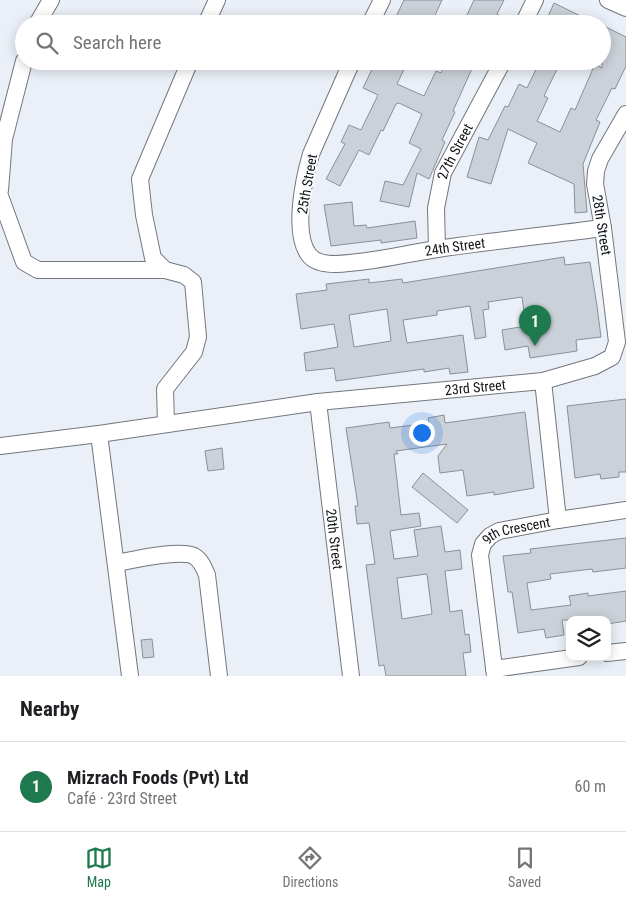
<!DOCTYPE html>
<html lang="en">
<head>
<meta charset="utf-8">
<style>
  :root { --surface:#fff; --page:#f6f6f6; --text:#202124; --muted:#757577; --line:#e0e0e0; --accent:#1e794e }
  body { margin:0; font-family:"Roboto Condensed",sans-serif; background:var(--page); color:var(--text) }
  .controls { position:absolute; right:15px; bottom:15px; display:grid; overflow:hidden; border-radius:10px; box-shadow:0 2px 12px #0003 }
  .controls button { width:45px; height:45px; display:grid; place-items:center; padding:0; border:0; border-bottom:1px solid var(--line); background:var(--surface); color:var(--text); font:25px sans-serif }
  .you { position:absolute; left:421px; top:432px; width:18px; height:18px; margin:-12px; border:4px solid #fff; border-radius:50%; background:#1a73e8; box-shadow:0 0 0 8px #1a73e833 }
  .badge { display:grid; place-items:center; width:32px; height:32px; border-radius:50%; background:var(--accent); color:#fff; font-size:16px; font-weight:700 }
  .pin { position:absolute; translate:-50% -41px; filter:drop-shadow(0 1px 2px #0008) }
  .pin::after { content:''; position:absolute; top:26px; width:18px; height:15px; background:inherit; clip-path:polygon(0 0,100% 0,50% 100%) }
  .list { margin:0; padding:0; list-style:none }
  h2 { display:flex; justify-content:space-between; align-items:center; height:65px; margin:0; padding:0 20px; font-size:21px }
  h2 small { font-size:16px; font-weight:400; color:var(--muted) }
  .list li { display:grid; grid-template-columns:32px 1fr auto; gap:15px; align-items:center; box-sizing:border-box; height:90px; padding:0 20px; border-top:1px solid var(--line) }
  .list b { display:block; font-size:19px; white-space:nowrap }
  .list p { margin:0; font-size:16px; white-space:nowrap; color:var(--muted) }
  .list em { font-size:16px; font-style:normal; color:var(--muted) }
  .icon { flex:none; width:28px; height:28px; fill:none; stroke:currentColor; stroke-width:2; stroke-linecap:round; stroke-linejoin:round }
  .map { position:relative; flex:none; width:626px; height:676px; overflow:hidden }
  .search { position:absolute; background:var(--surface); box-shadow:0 2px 12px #0003; left:15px; right:15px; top:15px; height:55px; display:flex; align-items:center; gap:12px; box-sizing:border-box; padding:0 18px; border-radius:28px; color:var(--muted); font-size:19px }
  .sheet { height:155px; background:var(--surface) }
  nav { display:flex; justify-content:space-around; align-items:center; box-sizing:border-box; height:70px; border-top:1px solid var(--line); background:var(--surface); font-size:14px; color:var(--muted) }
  nav a { display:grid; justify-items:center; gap:2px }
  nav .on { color:var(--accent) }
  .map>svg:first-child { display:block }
  .building { fill:#cbd1d8; stroke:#8b9097; fill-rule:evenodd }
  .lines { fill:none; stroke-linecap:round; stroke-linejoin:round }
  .street-casing { stroke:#72777e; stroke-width:18 }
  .street { stroke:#fff; stroke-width:16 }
  .labels { text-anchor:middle; stroke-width:4; stroke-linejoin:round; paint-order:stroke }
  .street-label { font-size:14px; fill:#101215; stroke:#fcfdff }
</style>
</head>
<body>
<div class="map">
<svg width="626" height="676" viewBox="0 0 626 676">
  <rect width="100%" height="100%" fill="#ebf0f8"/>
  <g class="building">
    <path d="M404,0H442L431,24H411L396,17Z"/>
    <path d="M474,0H504L497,14L513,24H474L465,19Z"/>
    <path d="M554,3L597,24H553L546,21Z"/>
    <path d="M602,25L626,37V66L615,89L612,88L596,120L600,122L583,164L587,212L575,213L574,184L528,163L537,143L508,129L491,184L467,177L479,137L488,140L505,106L508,107L519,84L527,88L540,61H561L544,96L548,98L537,121L560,132L571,108L575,110L595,64L602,68Z"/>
    <path d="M376,61H408L397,84L424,96L436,71L441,73L446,61H467L474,64L453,111L455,112L442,140L445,142L429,179L417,173L409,207L380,201L385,181L403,185L421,149L409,143L422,114L399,103L396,104L383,131L381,130L369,155L359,150L340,186L326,179L345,144L341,142L349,125L361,130L378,95L363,88Z"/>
    <path d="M352,202L354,226L366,225L367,228L415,221L417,238L381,243V240L331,246L324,205Z"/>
    <path d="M564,257L565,265L590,262L597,306L601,337L576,340L577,351L530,358L528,346L505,350L502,330L526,326L522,297L488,302L489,309L483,310L486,337L475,339L470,306L437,311V315L403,320L407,343L463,335L468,372L450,374L449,368L424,372V369L336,381L334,368L306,371L304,353L338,347L334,324L301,329L296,294L327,290L326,284L369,279V283L402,279L403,283ZM387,309L391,341L354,347L349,315Z"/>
    <path d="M626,399V472H619V477L601,479L600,474L575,478L567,406Z"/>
    <path d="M525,412L534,488L494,495V492L467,496L463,470L440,473L438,456L447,444L396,451L398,454H394L401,515L419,513L421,526L390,531L394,559L418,556L414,530L441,526L445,552L460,550L462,569L445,571L450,612L462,610L465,635L469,634L471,652L463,653L466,676H386L384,665L379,666L366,565L375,564L369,523L357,524L355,506H358L346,428L389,422L390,428L429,423L428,418L444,415L445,423ZM427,574L432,614L402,619L397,578Z"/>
    <path d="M222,448L224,469L208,471L205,451Z"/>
    <path d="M423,473L468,510L457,523L412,487Z"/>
    <path d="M626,538V568L593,572L592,569L550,574L551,579L527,583L531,610L571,605L569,596L588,593V596L626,591V621L607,624V620H562L564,635L546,638L544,629L518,633L512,592H508L503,556L531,553L530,549Z"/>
    <path d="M152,639L154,657L143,658L141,640Z"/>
  </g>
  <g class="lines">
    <defs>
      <g id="street">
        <path d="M608,0L626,8"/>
        <path d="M37,24L51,0"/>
        <path d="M206,24L217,0"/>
        <path d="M370,24L382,0"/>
        <path d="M523,24L535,0"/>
        <path id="s1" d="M352,61L311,154C304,178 292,233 309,255C315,263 326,264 336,264C370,263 404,254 437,249C492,241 548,235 603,228"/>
        <path d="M0,190L4,139L24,61"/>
        <path d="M0,196L24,262L38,270H165"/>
        <path id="s2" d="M437,249L436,208L443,173L503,61"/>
        <path d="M543,381L558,520"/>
        <path id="s3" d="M318,402L351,676"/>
        <path d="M166,424L165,389L194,352L198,337L193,282L184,275L165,270L153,258L144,215L140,179L190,61"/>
        <path d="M99,434L130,676"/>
        <path id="s4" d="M0,446L99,434L318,402L543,381L595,366L612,357L617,342L603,228L595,184L596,171L600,159L626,114"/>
        <path d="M116,563C133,560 179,549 194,556C201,560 204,568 207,575L219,676"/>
        <path d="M607,653L626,651"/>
        <path d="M494,669L579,657"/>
        <path id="s5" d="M495,676L480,555L483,544L490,536L499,531L558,520L626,510"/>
      </g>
    </defs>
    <use href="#street" class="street-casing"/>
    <use href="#street" class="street"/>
  </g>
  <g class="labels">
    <g class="street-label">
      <text dy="5" stroke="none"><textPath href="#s2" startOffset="101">27th Street</textPath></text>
      <text transform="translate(307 184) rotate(-80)" y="5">25th Street</text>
      <text transform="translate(602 225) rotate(81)" y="5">28th Street</text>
      <text dy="5" stroke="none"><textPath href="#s1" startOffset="355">24th Street</textPath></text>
      <text dy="5" stroke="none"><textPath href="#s4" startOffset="479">23rd Street</textPath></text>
      <text dy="5" stroke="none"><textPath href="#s5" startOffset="171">9th Crescent</textPath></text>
      <text dy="5" stroke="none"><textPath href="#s3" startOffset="138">20th Street</textPath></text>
    </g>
  </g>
</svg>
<div class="controls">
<button><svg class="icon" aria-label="layers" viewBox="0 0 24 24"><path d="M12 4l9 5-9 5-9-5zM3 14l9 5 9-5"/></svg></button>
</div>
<div class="you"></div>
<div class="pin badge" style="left:535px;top:346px">1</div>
<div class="search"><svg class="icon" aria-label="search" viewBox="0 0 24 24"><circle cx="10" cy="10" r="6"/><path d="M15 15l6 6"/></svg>Search here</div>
</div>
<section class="sheet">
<h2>Nearby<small></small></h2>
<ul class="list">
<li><span class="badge">1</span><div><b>Mizrach Foods (Pvt) Ltd</b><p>Café · 23rd Street</p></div><em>60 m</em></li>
</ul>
</section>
<nav>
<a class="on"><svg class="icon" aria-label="map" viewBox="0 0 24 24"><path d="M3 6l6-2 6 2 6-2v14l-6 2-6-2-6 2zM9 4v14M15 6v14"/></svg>Map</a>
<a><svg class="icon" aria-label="directions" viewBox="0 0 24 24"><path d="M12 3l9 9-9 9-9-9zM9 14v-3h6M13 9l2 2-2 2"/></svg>Directions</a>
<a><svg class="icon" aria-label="saved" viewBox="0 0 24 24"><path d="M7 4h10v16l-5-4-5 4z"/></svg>Saved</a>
</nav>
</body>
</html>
